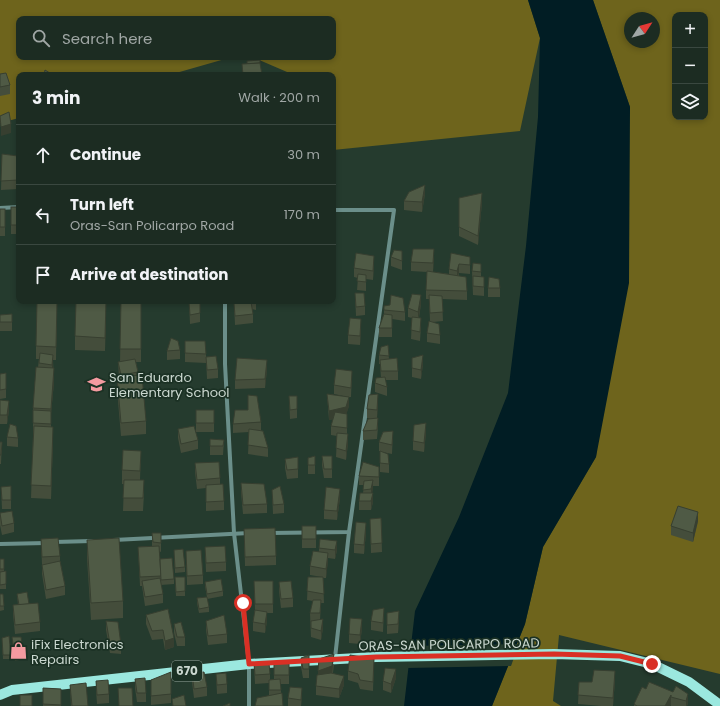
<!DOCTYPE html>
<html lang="en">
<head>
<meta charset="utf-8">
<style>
  :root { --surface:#1c2c22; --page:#25342a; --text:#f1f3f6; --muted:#a0a7a5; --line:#3a4840 }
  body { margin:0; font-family:Poppins,sans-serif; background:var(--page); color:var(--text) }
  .controls { position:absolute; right:12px; top:12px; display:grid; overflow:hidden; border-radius:8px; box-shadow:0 2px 6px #0003 }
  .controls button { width:36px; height:36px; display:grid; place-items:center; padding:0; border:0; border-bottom:1px solid var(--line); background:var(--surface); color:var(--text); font:20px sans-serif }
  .compass { position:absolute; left:624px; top:12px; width:36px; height:36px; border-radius:50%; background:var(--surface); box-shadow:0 2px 6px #0003; rotate:54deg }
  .stop { position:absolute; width:12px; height:12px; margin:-9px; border:3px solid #d93025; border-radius:50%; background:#fff }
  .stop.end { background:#d93025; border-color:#fff; box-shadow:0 1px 4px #0008 }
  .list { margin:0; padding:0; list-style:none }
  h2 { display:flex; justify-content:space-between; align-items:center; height:52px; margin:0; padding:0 16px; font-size:17px }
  h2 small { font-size:13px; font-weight:400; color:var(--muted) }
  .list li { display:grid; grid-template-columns:26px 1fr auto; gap:12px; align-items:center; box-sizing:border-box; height:60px; padding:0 16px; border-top:1px solid var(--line) }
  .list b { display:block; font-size:15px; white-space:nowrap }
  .list p { margin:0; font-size:13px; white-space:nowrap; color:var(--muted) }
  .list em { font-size:13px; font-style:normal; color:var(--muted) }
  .icon { flex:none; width:22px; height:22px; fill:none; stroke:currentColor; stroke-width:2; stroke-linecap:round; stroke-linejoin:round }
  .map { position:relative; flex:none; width:720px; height:706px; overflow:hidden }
  .search { position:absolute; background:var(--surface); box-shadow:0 2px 6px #0003; left:16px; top:16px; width:320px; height:44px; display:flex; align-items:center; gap:10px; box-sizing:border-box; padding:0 14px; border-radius:8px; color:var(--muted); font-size:15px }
  .panel { position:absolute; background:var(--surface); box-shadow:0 2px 6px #0003; left:16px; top:72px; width:320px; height:232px; border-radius:8px }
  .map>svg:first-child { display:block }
  .forest { fill:#6e641c; fill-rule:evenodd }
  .water { fill:#011d24 }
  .pier { fill:#253b2e }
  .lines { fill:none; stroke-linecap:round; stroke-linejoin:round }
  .minor { stroke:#6b8f8a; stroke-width:4 }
  .primary { stroke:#9be8df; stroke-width:10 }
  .wall { fill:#444d3b }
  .shaded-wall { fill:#373f30 }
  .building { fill:#4f5a45; stroke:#373f30 }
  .route { stroke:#d93025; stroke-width:5 }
  .labels { text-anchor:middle; stroke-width:3.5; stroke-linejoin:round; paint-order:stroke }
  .shield { fill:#1b3124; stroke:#96a59c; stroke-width:1 }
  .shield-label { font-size:12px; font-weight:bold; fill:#cad7cf }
  .poi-label { font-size:13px; fill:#cad7cf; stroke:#1b3124; text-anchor:start }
  .street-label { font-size:13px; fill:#cad7cf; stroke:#1b3124 }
</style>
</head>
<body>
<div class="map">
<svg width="720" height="706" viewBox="0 0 720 706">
  <rect width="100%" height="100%" fill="#253b2e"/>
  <g class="forest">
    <path d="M0,0H528L540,38L520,131L333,150V75H294L252,57H333V19H19V57H232L169,75H19V118L0,123Z"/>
    <path d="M593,0H720V674L559,635L553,701L561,706H492L525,624L543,547L596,457L630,107ZM675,15H705V117H675ZM630,18H654V42H630Z"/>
  </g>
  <path class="water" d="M528,0H593L630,107L629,283L596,457L543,547L525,624L492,706H404L415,611L459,517L508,393L526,246L538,117L540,38Z"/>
  <path class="pier" d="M519,644L511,666L407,668L409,646Z"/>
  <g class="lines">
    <g class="minor">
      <path d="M0,208L19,207"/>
      <path d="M225,301V364L234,533L249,664V706"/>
      <path d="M270,533L349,532L394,210H333"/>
      <path d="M114,540L249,533"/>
      <path d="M54,542L92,541"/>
      <path d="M0,544L46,543"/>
      <path d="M335,658L349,532"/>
    </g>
    <path class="primary" d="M0,695L12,690L249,664L376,657L554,654L620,656L652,664L689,682L720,705"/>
  </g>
  <g class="wall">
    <path d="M0,74L10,85V94L0,96Z"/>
    <path d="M19,89V109H17V100Z"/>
    <path d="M2,154L18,156V189L1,190Z"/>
    <path d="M425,194L422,212L404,210V201Z"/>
    <path d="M459,198L482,202L478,245L459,236Z"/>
    <rect x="11" y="207" width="8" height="27"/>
    <rect x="0" y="209" width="5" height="27"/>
    <path d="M391,257L402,260V270L391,266Z"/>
    <path d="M470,257V274L459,273V276L467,291V300L442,299L443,321L433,322L440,335V344L427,342V333L430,321L429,299H426V290L427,272L411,271V262L434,258L433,272L449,274V269Z"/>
    <path d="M374,265L373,280L366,279V291L357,290L358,278L354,277V268Z"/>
    <path d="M472,271L481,272V277H484V296L473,295Z"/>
    <rect x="488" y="288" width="12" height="9"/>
    <path d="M355,294L365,306V315L356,316Z"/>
    <path d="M57,301L56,360H53L54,382L51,414V427L53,440L51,499L31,498L33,436V408L39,359H36V346Z"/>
    <path d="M121,301H141V362H136L146,421V434L121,436L117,390V377H119L118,362H120Z"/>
    <path d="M200,301V322L190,324L189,302Z"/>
    <path d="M236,301H256V310L252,309L253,314V323L235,325L234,303H236Z"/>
    <path d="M421,304L419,318L421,327L420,341L411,339L412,318L408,317V308Z"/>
    <path d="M384,306L405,312V321L392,319V337H379V328L384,315Z"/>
    <path d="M106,313L105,351L75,350V336Z"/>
    <path d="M12,314V331H0V315Z"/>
    <path d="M361,328L360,345L348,344V335Z"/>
    <path d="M185,341L206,354V363L185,362Z"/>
    <path d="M388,345L389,359L398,371V380H385L387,387V396L375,392V383L381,378L380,364H379V355Z"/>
    <path d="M180,350V359L167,360V351Z"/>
    <path d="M206,357L218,369V378L207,379Z"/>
    <path d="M412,358L423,364L421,379L412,377Z"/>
    <path d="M267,369L265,388L235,389V380Z"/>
    <path d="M352,371L351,397H349V406L346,414L347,423V434L348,443L346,460L336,457L337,436L331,435V426L333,419L329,420L327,394L348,397L334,394V385Z"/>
    <path d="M6,373V398L0,399V374Z"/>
    <path d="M289,396H297V418L290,419Z"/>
    <path d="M0,400L9,410L7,424H0Z"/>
    <path d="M378,403L377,418L378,427L377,439L363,440V431L372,419L367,418V409Z"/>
    <path d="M196,410L214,423V432H196Z"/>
    <path d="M261,422V431L268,448V457L248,454L249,432L233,433V424Z"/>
    <path d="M178,429L198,440V449L181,453L178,438Z"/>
    <path d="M393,431L392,454L382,452L389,464V473L380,472V451H379V442Z"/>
    <path d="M426,432L424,452L413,450V441Z"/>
    <path d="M7,437L18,438V447L7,446Z"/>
    <path d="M210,439L224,440L223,455H210Z"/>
    <path d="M0,442H2L1,464H0Z"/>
    <path d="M141,451L140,480L144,494L143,511H123L124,484H122V470Z"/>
    <path d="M315,456V474H308V458Z"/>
    <path d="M322,456L332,465V478H324L322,465Z"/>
    <path d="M285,459L298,469V478L287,479L285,468Z"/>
    <path d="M195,463L220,478V484L224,501V510L206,511V488L197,489L195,472Z"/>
    <path d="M359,476H379V486H373L372,493L373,502L371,510H359V501L363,493L364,485H359Z"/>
    <path d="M241,483L267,504V513L243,514L241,492Z"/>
    <path d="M1,487L11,500V509H2Z"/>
    <path d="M272,490L284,504V513L273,514Z"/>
    <path d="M340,498L337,520L324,519V510Z"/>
    <path d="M0,513L14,523V532L2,535L0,525Z"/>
    <path d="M381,518L382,552L371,553L370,519Z"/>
    <path d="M698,521L693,542L671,535V526Z"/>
    <rect x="302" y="526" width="14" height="22"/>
    <path d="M244,529L276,556V565L245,566Z"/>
    <path d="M366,532L364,554L354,553V544Z"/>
    <path d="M152,533H161V552L159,551L160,559L174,579V584L161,585L163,594V603L145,606L142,586H140L138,547L152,546Z"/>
    <path d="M41,539L60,556V561L65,586V595L46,599L42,574V565Z"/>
    <path d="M87,540L123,601V618L91,620L87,558Z"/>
    <path d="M205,547L226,562V571L206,572Z"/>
    <path d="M319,548L337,550L335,559L328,558L326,578H323L324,603H321L320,620L323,628L321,640L311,637L310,613L313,601L307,600L308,577H322L310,575V566L319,552Z"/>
    <path d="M174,550L185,567V572L175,573Z"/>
    <path d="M186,551L203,575V584L187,585Z"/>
    <path d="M0,559L4,569V571H6V589H0Z"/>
    <path d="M175,577H185V596H176Z"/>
    <path d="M254,581H273V613H267V621L265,633L253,631V622L255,610Z"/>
    <path d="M205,582L223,591V596L207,599L209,607V612L199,613L197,603V598L207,597L205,586Z"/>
    <path d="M279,582L293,598V607L281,608L279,591Z"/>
    <path d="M0,594H3L4,610L0,611Z"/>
    <path d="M17,594L29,604L40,622V631L15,634L13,614V605H18Z"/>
    <path d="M384,608L383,632L371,630V621Z"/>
    <path d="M168,609L174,647L165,650L163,639L152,640L146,624V615Z"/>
    <path d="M387,613L399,620L398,633L387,634Z"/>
    <path d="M106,621L121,645V654L110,653L106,630Z"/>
    <path d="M206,621L227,634V643L208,645L206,630Z"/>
    <path d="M174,624L185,637V646H177L174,633Z"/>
    <path d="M362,628L360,644L349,643V634Z"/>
    <path d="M12,637L24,655V659L15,661Z"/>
    <path d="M2,638L11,655V659H3Z"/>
    <path d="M301,658L309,669V678H303L301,667Z"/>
    <path d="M374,659L373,691L360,689L358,683L348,680V671Z"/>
    <path d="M274,663H289V684H281V694L269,696V683L255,684L254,664L270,674V680L274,679Z"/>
    <path d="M334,664L333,673L344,685L339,698L316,695V686L318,675Z"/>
    <path d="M192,673L207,687V696L194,698L192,682Z"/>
    <path d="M216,674L227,684V693L217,694Z"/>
    <path d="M396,678L391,693L383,690V681Z"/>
    <path d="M135,679L146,693V702H137L135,688Z"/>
    <path d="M615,680L613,706H601L578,704L579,682H592Z"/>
    <path d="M96,681L109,694V703L97,704L96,690Z"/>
    <path d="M70,685L88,706H71Z"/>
    <path d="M676,686L688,703L687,706H671V704L670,706H634V704L673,692Z"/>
    <path d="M43,688L61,689V706H43Z"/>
    <path d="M171,694V703L151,705V696Z"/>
    <path d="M302,697L301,706H288V698Z"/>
  </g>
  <g class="shaded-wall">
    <path d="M11,124V133L1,136V127Z"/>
    <path d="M425,185V194L422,212V202Z"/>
    <path d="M482,193V202L478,245V236Z"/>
    <path d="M434,249V258L433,272V263Z"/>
    <path d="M374,256V265L373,280V271Z"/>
    <path d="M459,264V273L457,280V271Z"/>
    <path d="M421,295V304L418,321V312Z"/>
    <path d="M106,301V313L105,351V338Z"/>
    <path d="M361,319V328L360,345V336Z"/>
    <path d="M53,355V369L52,379V365Z"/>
    <path d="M423,355V364L421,379V370Z"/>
    <path d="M267,360V369L265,388V379Z"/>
    <path d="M54,368V382L51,414V437V409Z"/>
    <path d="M378,394V403L377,419V410Z"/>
    <path d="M349,397V406L346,416L329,420V411Z"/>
    <path d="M9,401V410L7,424V415Z"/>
    <path d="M426,423V432L424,452V443Z"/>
    <path d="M53,427V440L51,499V486Z"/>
    <path d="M348,434V443L346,460V451Z"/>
    <path d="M373,480V489L371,498V489Z"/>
    <path d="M340,489V498L337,520V511Z"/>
    <path d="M373,493V502L371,510V501Z"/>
    <path d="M698,512V521L693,542V533Z"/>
    <path d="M366,523V532L364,554V545Z"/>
    <path d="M337,541V550L335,559V550Z"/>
    <path d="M328,553V562L326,578V569Z"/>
    <path d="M399,611V620L398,633V624Z"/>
    <path d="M267,612V621L265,633V624Z"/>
    <path d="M323,619V628L321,640V631Z"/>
    <path d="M362,619V628L360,644V635Z"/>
    <path d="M174,638V647L165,650V641Z"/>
    <path d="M334,654L332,675L318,680V671Z"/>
    <path d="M396,669V678L391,693V684Z"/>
    <path d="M615,671V680L613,706V698Z"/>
    <path d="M344,676V685L339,698V689Z"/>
    <path d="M302,688V697L301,706V700Z"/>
    <path d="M688,694V703L687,706H686V701Z"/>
    <path d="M671,695V704L670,706H665Z"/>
  </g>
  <g class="building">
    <path d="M260,60V63L247,64V61Z"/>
    <path d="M260,63L262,75H243L242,64Z"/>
    <path d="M45,70L53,75H44Z"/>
    <path d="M6,73L10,85L0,87V74Z"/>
    <path d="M193,73L202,75H193Z"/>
    <path d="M274,74V75H256Z"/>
    <path d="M19,89V100H17Z"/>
    <path d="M9,112L11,124L1,127L0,116Z"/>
    <path d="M2,154L18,156V180L1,181Z"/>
    <path d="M425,185L422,202L404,201L409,192Z"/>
    <path d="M482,193L478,236L459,227V198Z"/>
    <rect x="11" y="207" width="8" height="18"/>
    <rect x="0" y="209" width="5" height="18"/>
    <path d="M413,249H434L433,263L411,262Z"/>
    <path d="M394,250L402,251V261L391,257Z"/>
    <path d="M356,253L374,256L373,271L354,268Z"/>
    <path d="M451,253L470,257V265L459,264L457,271L449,269Z"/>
    <path d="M473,263L481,264V272L472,271Z"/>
    <path d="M427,271L466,277L467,291L426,290Z"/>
    <path d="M358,274L366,275V282L357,281Z"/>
    <path d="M473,276L484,277V287L473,286Z"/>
    <path d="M489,277L499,279L500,288H488Z"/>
    <path d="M355,293H364L365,306L356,307Z"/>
    <path d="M412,294L421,295L418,312L408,308Z"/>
    <path d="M391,295L403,298L405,312L384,310V306L390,305Z"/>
    <path d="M429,295L442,296L443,312L430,313Z"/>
    <path d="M37,301H57L56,347L36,346Z"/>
    <path d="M76,301H106L105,338L75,336Z"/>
    <path d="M121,301H141V349H120Z"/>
    <path d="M200,301V313L190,315L189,302Z"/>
    <path d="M251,302L253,314L235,316L234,303Z"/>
    <path d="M12,314V322H0V315Z"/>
    <path d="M384,314L392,315V328H379Z"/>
    <path d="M412,317L421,318L420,332L411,330Z"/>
    <path d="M350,318L361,319L360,336L348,335Z"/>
    <path d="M429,321L439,324L440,335L427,333Z"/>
    <path d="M171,338L178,341L180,350L167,351Z"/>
    <path d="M185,341H205L206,354L185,353Z"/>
    <path d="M388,345L389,356L379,355L381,347Z"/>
    <path d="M40,353L53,355L52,365L39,363Z"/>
    <path d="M423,355L421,370L412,368V358Z"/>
    <path d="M216,356L218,369L207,370L206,357Z"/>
    <path d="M237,358L267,360L265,379L235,380Z"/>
    <path d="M397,358L398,371H381L380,360Z"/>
    <path d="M135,359L138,372L121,375L118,362Z"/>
    <path d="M36,367L54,368L51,409L33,408Z"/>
    <path d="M336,369L352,371L351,388L334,385Z"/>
    <path d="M6,373V389L0,390V374Z"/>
    <path d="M142,375L146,421L121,423L117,377Z"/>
    <path d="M385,377L387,387L375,383L376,378Z"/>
    <path d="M327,394L349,397L346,407L329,411Z"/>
    <path d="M378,394L377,410L367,409L369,395Z"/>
    <path d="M248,395L257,396L261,422L233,424L235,410H248Z"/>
    <path d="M289,396H297V409L290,410Z"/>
    <path d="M0,400L9,401L7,415H0Z"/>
    <path d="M33,410L51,411V424L33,423Z"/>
    <rect x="196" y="410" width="18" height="13"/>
    <path d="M335,412L347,414V428L331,426Z"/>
    <path d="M378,418L377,430L363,431L368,419Z"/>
    <path d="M426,423L424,443L413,441L414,425Z"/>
    <path d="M10,424L16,426L18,438L7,437Z"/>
    <path d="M34,426L53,427L51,486L31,485Z"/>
    <path d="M194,426L198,440L181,444L178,429Z"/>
    <path d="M249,429L263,431L268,448L248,445Z"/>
    <path d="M393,431L392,445L379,442L383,432Z"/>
    <path d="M337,433L348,434L346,451L336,448Z"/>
    <path d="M210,439L224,440L223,446H210Z"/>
    <path d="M0,442H2L1,455H0Z"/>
    <path d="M123,450L141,451L140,471L122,470Z"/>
    <path d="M380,451L388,454L389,464L380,463Z"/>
    <path d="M315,456V465H308V458Z"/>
    <path d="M322,456H332V469H324Z"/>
    <path d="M298,457V469L287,470L285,459Z"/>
    <path d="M219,462L220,478L197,480L195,463Z"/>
    <path d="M363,462L379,467V477L359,476Z"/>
    <path d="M124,480H144L143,498H123Z"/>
    <path d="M373,480L371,489L363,490L364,481Z"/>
    <path d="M241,483L264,484L267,504L243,505Z"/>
    <path d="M223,484L224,501L206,502V485Z"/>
    <path d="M11,486V500H2L1,487Z"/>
    <path d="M280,486L284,504L273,505L272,490Z"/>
    <path d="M326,487L340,489L337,511L324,510Z"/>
    <path d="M360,493H373L371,501H359Z"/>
    <path d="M678,506L698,512L693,533L671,526Z"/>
    <path d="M12,511L14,523L2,526L0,513Z"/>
    <path d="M381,518L382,543L371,544L370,519Z"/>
    <path d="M356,522L366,523L364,545L354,544Z"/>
    <rect x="302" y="526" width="14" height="13"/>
    <path d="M275,528L276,556L245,557L244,529Z"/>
    <path d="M152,533H161V543L153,542Z"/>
    <path d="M58,538L60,556L42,557L41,539Z"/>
    <path d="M119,538L123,601L91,603L87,540Z"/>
    <path d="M320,539L337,541L335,550L319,548Z"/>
    <path d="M159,546L161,576L140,577L138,547Z"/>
    <path d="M225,546L226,562L206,563L205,547Z"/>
    <path d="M183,549L185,567L175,568L174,550Z"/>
    <path d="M201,550L203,575L187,576L186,551Z"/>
    <path d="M313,551L328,553L326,569L310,566Z"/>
    <path d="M172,558L174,579L161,580L160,559Z"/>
    <rect x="0" y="559" width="4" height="10"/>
    <path d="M60,561L65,586L46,590L42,565Z"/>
    <path d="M6,571V584L0,585V572Z"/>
    <path d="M175,577H185V591L176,592Z"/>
    <path d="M308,577H323L324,594L307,591Z"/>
    <path d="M160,578L163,594L145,597L142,581Z"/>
    <path d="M221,579L223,591L207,594L205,582Z"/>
    <path d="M254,581H273V604H255Z"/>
    <path d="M291,581L293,598L281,599L279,582Z"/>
    <path d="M27,592L29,604L19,605L17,594Z"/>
    <path d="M0,594H3L4,606H0Z"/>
    <path d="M207,597L209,607L199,609L197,598Z"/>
    <path d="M313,600H321L320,613H310Z"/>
    <path d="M38,603L40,622L15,625L13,605Z"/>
    <path d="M384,608L383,623L371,621L373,610Z"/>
    <path d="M168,609L174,638L165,641L163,630L152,631L146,615Z"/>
    <path d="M255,610L267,612L265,624L253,622Z"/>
    <path d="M399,611L398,624L387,625V613Z"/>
    <path d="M224,615L227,634L208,636L206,621Z"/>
    <path d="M350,618L362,619L360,635L349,634Z"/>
    <path d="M323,619L321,631L311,628V621Z"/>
    <path d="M106,621L118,622L121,645L110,644Z"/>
    <path d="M181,622L185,637H177L174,624Z"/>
    <path d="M9,636L11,655H3L2,638Z"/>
    <path d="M12,637H21L24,655L15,657Z"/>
    <path d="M334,654L332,666L318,671L319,659Z"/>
    <path d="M309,655V669H303L301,658Z"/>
    <path d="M350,655L374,659L373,682L360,680L358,674L348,671Z"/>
    <path d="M269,663L270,674L255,675L254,664Z"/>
    <rect x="274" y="663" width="15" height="12"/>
    <path d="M385,668L396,669L391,684L383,681Z"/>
    <path d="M594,670L615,671L613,698L578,695L579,682H592Z"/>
    <path d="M171,672V694L151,696V680Z"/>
    <path d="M204,672L207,687L194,689L192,673Z"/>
    <path d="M226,673L227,684L217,685L216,674Z"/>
    <path d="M331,673L344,676L339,689L316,686L317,675Z"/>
    <path d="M145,678L146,693H137L135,679Z"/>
    <path d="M280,679L281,690H269V680Z"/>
    <path d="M108,680L109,694L97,695L96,681Z"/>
    <path d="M649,682L673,692L676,686L688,694L686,701L671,697V695L665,706H637L634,704L642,687L646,689Z"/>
    <path d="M86,683L88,706H72L70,685Z"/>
    <path d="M290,687L302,688L301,700L288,698Z"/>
    <path d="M43,688L61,689V705L43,704Z"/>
    <path d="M118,688H132L133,706H119Z"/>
    <path d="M282,693L283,706H255L257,698Z"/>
    <rect x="20" y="695" width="12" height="11"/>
    <path d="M184,695L186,706H173L172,699Z"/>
    <path d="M230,703V706H223Z"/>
  </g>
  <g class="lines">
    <path class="route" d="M243,603L249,664L376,657L554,654L620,656L652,664"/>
  </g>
  <defs>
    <symbol id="school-bare" viewBox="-9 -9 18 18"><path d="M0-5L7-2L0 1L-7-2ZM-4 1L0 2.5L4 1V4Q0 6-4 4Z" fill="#f49aa0" stroke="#1b3124" stroke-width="2.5" paint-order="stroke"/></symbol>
    <symbol id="shop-bare" viewBox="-9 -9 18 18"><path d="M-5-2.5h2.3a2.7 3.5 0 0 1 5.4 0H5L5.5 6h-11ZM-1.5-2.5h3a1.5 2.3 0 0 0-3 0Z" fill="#f49aa0" stroke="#1b3124" stroke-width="2.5" paint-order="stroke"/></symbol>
  </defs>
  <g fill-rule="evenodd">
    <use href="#school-bare" x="84" y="372" width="25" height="25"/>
    <use href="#shop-bare" x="6" y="638" width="25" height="25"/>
  </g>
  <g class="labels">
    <rect class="shield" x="172" y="661" width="30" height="20" rx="3"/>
    <g class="shield-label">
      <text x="187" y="675">670</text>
    </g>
    <g class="poi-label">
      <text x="109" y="382">San Eduardo<tspan x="109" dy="15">Elementary School</tspan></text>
      <text x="31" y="649">iFix Electronics<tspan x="31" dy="15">Repairs</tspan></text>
    </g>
    <g class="street-label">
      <text transform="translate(449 644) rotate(-1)" y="5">ORAS-SAN POLICARPO ROAD</text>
    </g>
  </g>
</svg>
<div class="controls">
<button>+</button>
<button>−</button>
<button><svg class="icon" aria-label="layers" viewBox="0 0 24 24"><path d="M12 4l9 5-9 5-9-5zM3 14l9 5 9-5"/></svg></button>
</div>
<svg class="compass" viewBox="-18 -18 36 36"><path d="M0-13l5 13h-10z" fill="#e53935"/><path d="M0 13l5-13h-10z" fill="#a0a7a5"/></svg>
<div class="stop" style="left:243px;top:603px"></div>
<div class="stop end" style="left:652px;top:664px"></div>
<div class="search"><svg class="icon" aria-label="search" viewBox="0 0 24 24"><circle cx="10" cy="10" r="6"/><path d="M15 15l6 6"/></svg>Search here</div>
<section class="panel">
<h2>3 min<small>Walk · 200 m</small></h2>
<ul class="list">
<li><svg class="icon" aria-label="ahead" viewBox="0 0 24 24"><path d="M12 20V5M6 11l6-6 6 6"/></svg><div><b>Continue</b></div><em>30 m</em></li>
<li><svg class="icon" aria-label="left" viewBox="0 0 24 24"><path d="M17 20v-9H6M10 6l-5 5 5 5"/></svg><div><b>Turn left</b><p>Oras-San Policarpo Road</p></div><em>170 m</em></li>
<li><svg class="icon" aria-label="arrive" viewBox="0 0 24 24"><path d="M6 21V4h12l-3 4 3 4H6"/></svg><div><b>Arrive at destination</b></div></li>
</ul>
</section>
</div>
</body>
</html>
